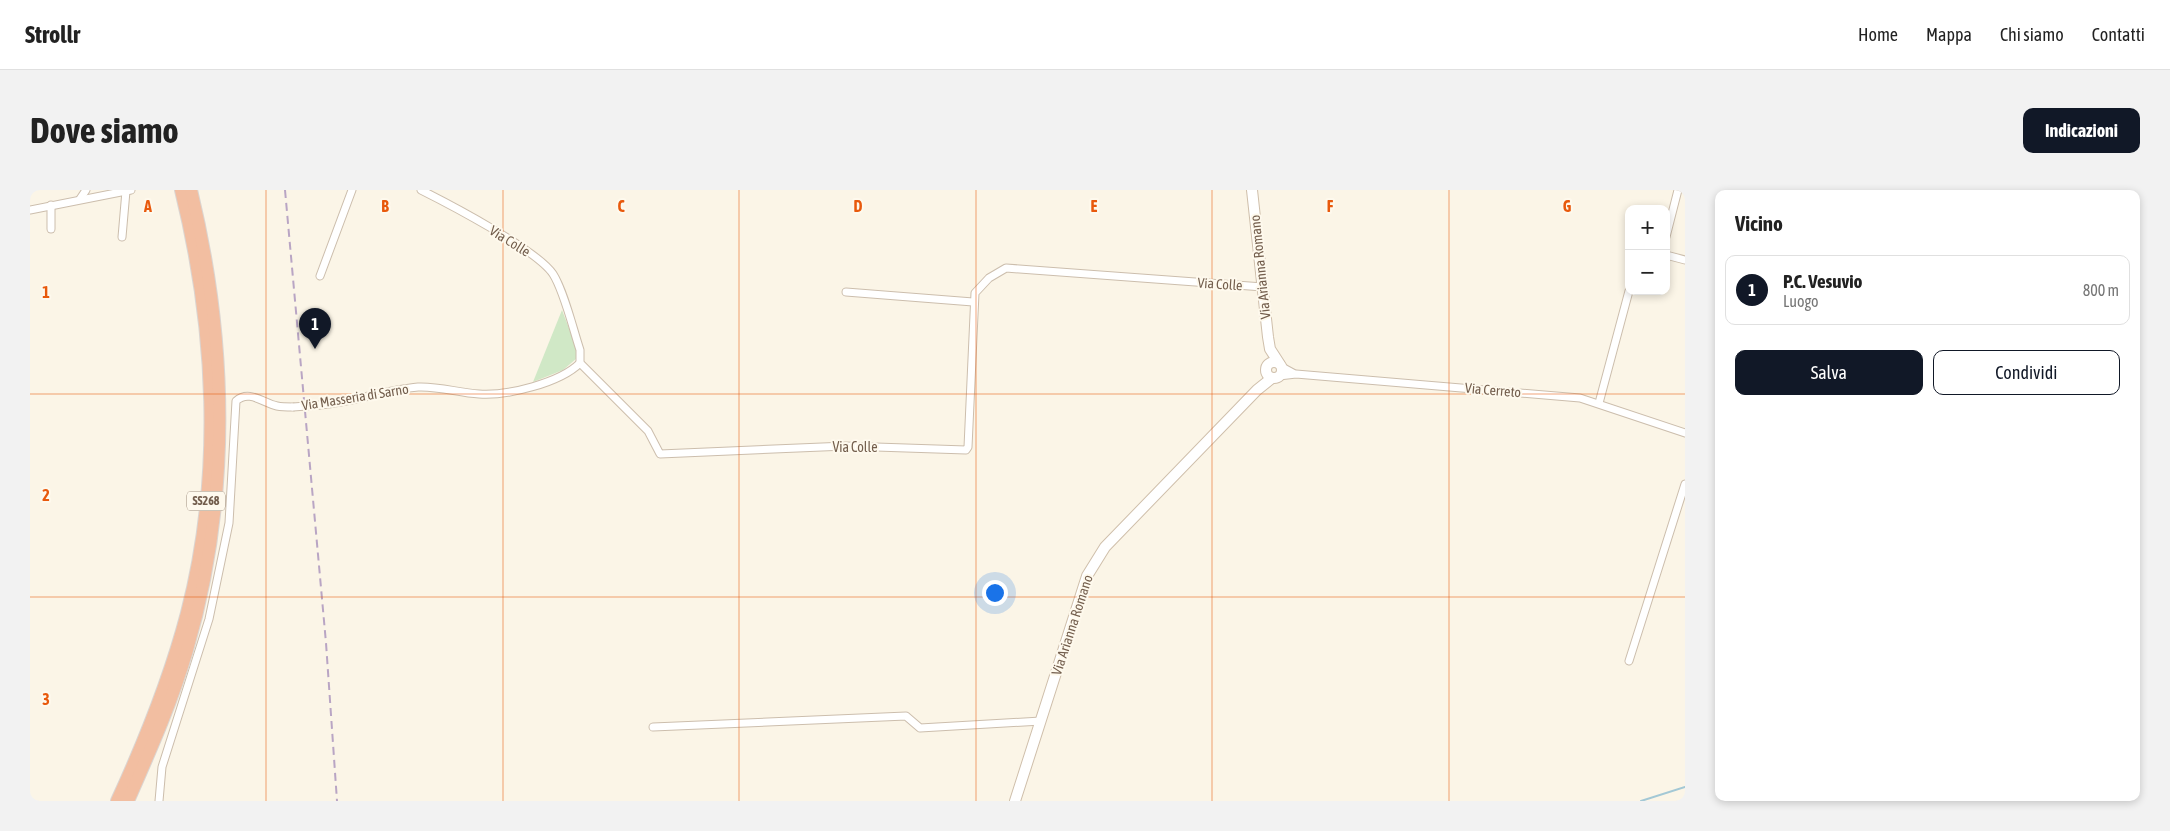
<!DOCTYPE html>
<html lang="it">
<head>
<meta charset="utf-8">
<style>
  :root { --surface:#fff; --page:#f2f2f2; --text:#222; --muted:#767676; --line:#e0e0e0; --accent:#111827 }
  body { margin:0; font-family:"Asap Condensed",sans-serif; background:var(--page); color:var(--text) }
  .controls { position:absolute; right:15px; top:15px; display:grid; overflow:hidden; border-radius:10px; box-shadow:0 2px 8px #0003 }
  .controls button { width:45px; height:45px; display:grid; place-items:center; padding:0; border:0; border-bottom:1px solid var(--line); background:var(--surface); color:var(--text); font:25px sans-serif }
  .you { position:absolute; left:964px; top:402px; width:18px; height:18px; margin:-12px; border:4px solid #fff; border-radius:50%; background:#1a73e8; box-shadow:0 0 0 8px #1a73e833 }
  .badge { display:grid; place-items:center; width:32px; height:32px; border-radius:50%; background:var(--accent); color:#fff; font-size:16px; font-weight:700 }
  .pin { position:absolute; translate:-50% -41px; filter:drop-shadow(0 1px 2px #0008) }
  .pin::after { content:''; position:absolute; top:26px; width:18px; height:15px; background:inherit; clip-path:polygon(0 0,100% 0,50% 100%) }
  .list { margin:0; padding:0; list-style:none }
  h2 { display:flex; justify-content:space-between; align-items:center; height:65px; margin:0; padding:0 20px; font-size:21px }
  h2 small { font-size:16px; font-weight:400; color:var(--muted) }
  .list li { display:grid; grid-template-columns:32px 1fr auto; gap:15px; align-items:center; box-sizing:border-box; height:70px; margin:0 10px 10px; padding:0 10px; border:1px solid var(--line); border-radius:10px }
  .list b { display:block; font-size:19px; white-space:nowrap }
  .list p { margin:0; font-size:16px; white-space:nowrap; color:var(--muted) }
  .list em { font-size:16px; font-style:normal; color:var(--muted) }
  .actions { display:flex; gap:10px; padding:15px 20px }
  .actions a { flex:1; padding:11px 0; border:1px solid var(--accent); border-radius:10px; text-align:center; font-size:18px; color:var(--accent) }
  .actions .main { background:var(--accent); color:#fff }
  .map { position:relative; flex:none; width:1655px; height:611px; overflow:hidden; border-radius:10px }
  header { display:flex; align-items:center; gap:30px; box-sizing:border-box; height:70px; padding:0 25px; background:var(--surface); border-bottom:1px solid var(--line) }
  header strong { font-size:24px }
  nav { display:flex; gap:28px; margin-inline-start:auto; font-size:18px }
  .intro { display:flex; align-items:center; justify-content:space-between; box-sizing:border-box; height:120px; padding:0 30px }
  h1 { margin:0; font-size:35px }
  .button { padding:12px 22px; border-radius:10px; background:var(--accent); color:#fff; font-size:18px; font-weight:700 }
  main { display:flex; gap:30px; padding:0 30px }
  aside { flex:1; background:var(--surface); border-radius:10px; box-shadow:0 2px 8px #0003 }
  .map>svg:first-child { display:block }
  .green { fill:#d0e8c6 }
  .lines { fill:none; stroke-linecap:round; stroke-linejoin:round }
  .stream { stroke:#a3c8d5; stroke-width:2 }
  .street-casing { stroke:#ccbead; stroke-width:9 }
  .secondary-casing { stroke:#cfbfab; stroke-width:12 }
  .highway-casing { stroke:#dbd5d1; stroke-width:14 }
  .street { stroke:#fff; stroke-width:7 }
  .secondary { stroke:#fff; stroke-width:10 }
  .highway { stroke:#f2bea1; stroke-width:12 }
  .rail { stroke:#b9a5c4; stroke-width:2; stroke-dasharray:8 5; stroke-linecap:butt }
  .street-bridge-casing { stroke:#ccbead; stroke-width:9; stroke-linecap:butt }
  .street-bridge { stroke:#fff; stroke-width:7 }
  .grid { fill:none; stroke:#e8590c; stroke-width:1; stroke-opacity:0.55 }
  .labels { text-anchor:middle; stroke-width:4; stroke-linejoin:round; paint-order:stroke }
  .shield { fill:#fef9ed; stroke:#9d8c7d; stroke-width:1 }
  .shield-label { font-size:12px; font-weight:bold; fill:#735e4d }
  .street-label { font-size:14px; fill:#735e4d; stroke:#fef9ed }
  .grid-label { font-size:16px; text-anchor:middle; font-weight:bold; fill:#e8590c; stroke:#fef9ed; stroke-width:4; stroke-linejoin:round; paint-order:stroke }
</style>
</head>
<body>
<header>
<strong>Strollr</strong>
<nav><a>Home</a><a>Mappa</a><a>Chi siamo</a><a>Contatti</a></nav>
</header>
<div class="intro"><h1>Dove siamo</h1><a class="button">Indicazioni</a></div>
<main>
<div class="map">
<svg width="1655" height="611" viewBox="0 0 1655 611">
  <rect width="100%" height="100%" fill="#fbf5e7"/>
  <path class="green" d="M532,120L546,157L547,168L533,180L503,192Z"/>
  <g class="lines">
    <path class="stream" d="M1611,611L1655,597"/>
    <defs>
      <g id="street">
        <path d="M391,0C419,14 507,60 523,84C534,101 543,139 550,160V173L618,241L630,264L816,256L936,260L938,257L945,103L959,88L976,78L1233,97"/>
        <path d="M50,9L56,0"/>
        <path d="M0,20L101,0"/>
        <path d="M21,39V15"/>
        <path d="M92,47L96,1"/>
        <path d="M1636,47L1648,0"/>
        <path d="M1636,65L1655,70"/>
        <path d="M290,86L322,0"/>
        <path d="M816,102L943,112"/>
        <path d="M1252,177L1263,183"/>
        <path d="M1249,186L1266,184L1550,208L1655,243"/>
        <path d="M1569,213L1599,101"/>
        <path d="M290,215C323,212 355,200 388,197C409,196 429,203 449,204C477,206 530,193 550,173"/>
        <path d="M1599,471L1655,294"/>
        <path d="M623,537L876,526L890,538L1011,531"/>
        <path d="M129,611L132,577L179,429L199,333L206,211C219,199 233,213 247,216C252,217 258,217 263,217"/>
      </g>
      <g id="secondary">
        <path d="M1222,0L1238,147L1240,159L1249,173"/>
        <circle cx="1244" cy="180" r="8"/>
        <path d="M985,611L1057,386L1075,357L1227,200L1242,188"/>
      </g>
      <g id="highway">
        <path d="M87,611C115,550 140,488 157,423C193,284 185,138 151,0"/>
        <path d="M98,611C120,561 142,512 157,460C201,309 198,152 161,0"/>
      </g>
    </defs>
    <use href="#street" class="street-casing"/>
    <use href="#secondary" class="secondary-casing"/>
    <use href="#highway" class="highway-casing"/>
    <use href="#street" class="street"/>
    <use href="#secondary" class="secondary"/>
    <use href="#highway" class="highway"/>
    <path class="rail" d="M255,0L296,453L307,611"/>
    <defs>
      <path id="street-bridge" d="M263,217L290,215"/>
    </defs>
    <use href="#street-bridge" class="street-bridge-casing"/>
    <use href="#street-bridge" class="street-bridge"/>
  </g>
  <path class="grid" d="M236,0V611M473,0V611M709,0V611M946,0V611M1182,0V611M1419,0V611M0,204H1655M0,407H1655"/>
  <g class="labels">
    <rect class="shield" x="157" y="301.5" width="38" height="19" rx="4"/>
    <g class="shield-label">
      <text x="176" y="315">SS268</text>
    </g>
    <g class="street-label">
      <text transform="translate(480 51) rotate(32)" y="5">Via Colle</text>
      <text transform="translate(1230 77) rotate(-96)" y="5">Via Arianna Romano</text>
      <text transform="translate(1190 94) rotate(4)" y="5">Via Colle</text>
      <text transform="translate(1463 200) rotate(5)" y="5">Via Cerreto</text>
      <text transform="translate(325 207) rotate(-9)" y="5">Via Masseria di Sarno</text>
      <text x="825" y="262">Via Colle</text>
      <text transform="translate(1042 435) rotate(-72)" y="5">Via Arianna Romano</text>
    </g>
  </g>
  <g class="grid-label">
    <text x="118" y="22">A</text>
    <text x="355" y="22">B</text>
    <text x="591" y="22">C</text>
    <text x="828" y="22">D</text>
    <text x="1064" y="22">E</text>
    <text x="1300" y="22">F</text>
    <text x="1537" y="22">G</text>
    <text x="16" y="108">1</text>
    <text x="16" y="311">2</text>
    <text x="16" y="515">3</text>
  </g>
</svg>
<div class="controls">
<button>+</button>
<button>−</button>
</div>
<div class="you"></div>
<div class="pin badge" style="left:285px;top:159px">1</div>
</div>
<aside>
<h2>Vicino<small></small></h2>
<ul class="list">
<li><span class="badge">1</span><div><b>P.C. Vesuvio</b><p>Luogo</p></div><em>800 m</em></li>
</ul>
<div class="actions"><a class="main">Salva</a><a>Condividi</a></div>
</aside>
</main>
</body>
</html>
